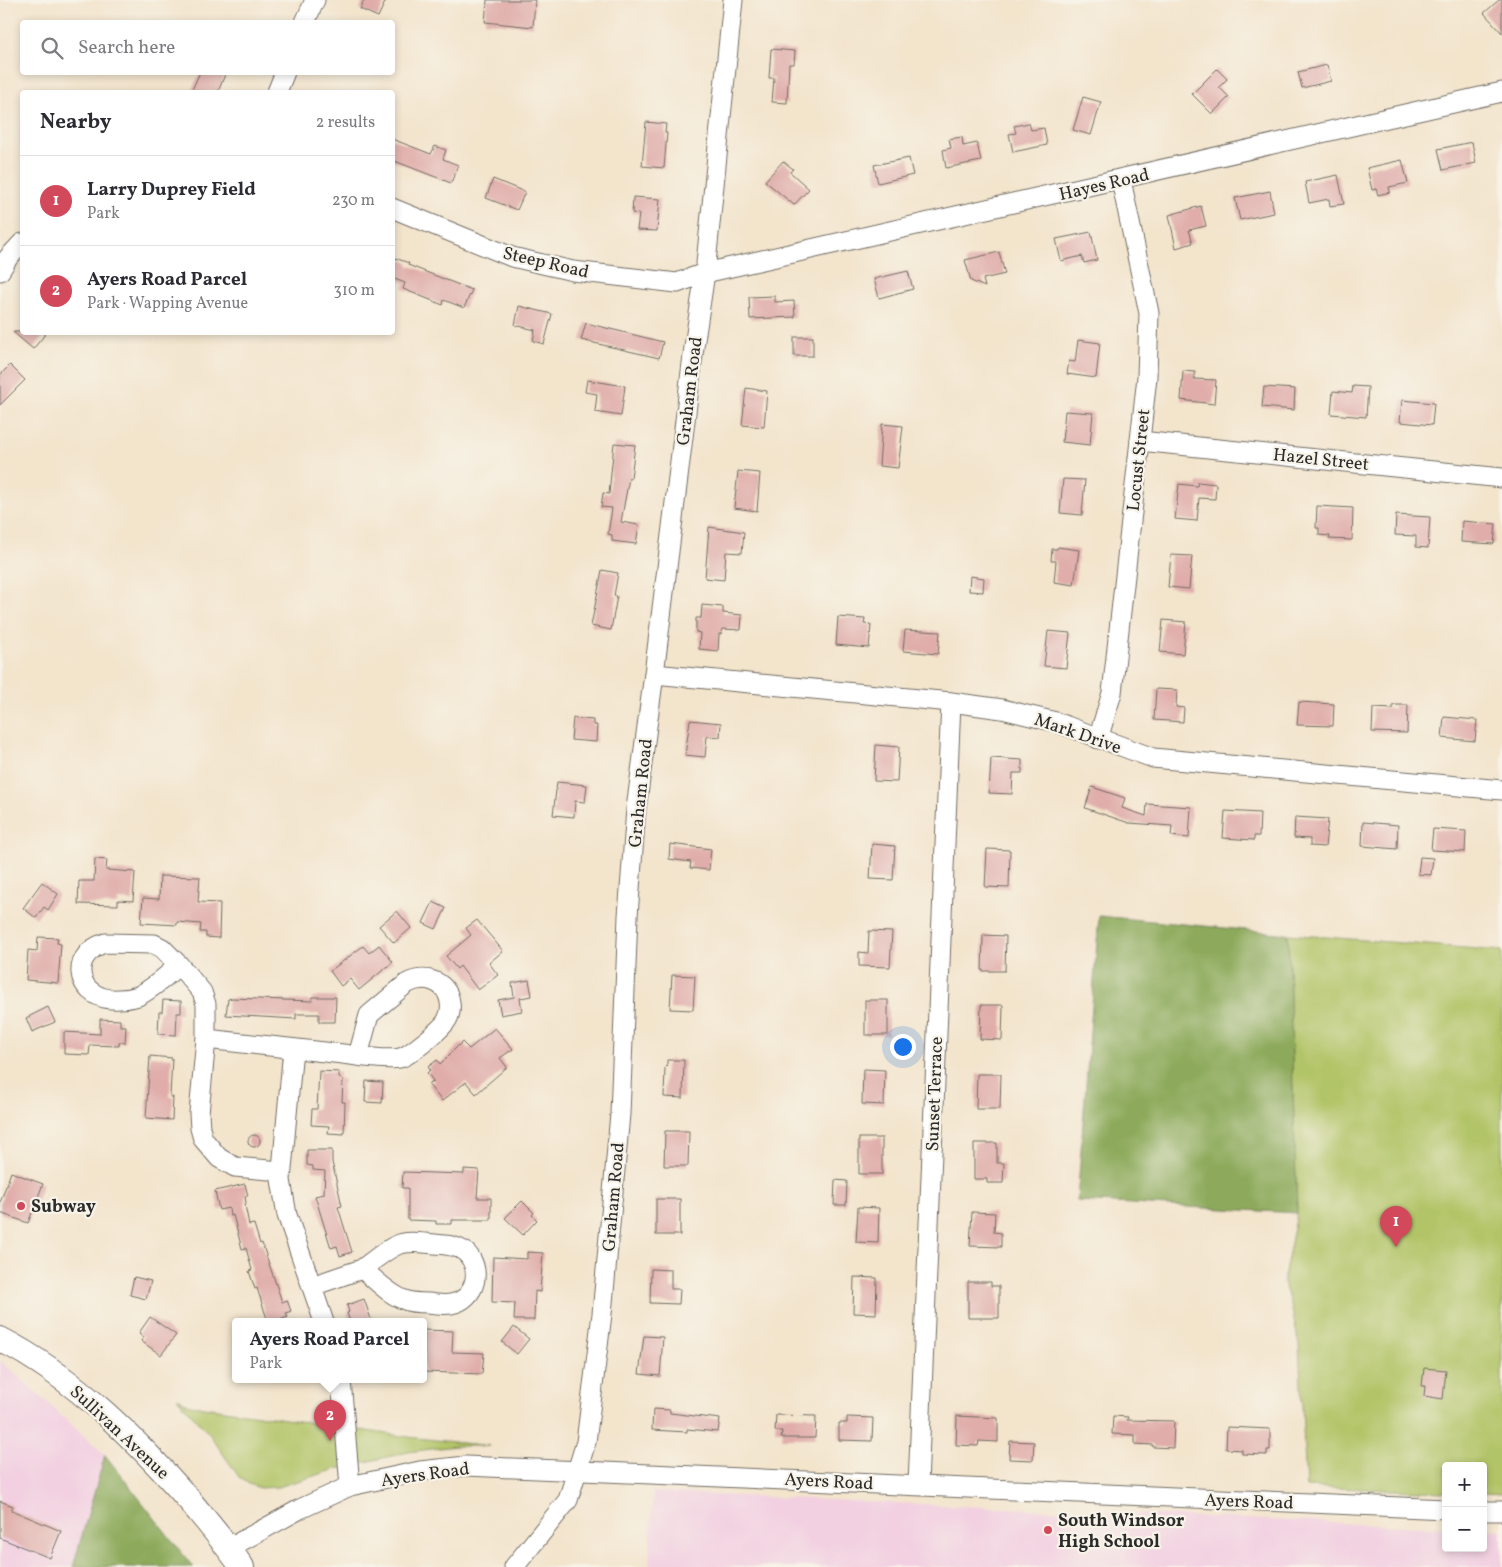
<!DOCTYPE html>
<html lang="en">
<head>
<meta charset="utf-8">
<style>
  :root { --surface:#fff; --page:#f2f2f3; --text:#2b2b33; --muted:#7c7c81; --line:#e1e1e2; --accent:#d1495b }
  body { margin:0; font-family:Vollkorn,serif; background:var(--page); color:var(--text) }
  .controls { position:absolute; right:15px; bottom:15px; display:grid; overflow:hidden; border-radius:5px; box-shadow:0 2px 8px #0003 }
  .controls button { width:45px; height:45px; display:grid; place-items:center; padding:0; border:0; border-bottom:1px solid var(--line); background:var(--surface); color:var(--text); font:25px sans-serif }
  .you { position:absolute; left:902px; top:1046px; width:18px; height:18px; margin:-12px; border:4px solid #fff; border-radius:50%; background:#1a73e8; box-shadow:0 0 0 8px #1a73e833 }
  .badge { display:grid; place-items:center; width:32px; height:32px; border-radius:50%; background:var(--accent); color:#fff; font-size:16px; font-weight:700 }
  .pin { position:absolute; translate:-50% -41px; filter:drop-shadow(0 1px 2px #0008) }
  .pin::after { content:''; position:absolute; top:26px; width:18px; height:15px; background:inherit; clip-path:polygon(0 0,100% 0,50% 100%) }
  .popup { position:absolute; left:232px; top:1318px; width:195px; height:65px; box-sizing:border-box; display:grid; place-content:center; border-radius:5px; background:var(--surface); filter:drop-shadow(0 1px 4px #0005); font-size:16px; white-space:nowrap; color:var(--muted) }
  .popup b { font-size:19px; color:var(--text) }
  .popup::after { content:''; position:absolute; left:50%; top:100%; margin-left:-10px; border:10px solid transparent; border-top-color:var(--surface) }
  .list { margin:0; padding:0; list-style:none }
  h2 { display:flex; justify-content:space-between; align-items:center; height:65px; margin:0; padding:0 20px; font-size:21px }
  h2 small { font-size:16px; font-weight:400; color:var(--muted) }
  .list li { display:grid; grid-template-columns:32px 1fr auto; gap:15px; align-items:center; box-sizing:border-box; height:90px; padding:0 20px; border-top:1px solid var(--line) }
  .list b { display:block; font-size:19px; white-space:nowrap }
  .list p { margin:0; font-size:16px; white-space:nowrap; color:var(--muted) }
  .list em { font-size:16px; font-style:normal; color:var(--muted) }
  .icon { flex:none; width:28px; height:28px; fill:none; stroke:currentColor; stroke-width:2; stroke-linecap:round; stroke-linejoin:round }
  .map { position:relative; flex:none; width:1502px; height:1567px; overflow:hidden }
  .search { position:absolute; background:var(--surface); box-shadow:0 2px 8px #0003; left:20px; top:20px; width:375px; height:55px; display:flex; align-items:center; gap:12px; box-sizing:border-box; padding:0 18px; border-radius:5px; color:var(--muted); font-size:19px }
  .panel { position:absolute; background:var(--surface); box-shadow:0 2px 8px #0003; left:20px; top:90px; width:375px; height:245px; border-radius:5px }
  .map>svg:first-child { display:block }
  .built { fill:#f2cfe1 }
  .green { fill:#b2c467; stroke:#6e7849 }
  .forest { fill:#8daa5c; stroke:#5c6a44 }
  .building { fill:#e0adaa }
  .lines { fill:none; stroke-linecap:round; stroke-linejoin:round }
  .minor-casing { stroke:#716c63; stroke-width:21 }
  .major-casing { stroke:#716c63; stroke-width:26 }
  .minor { stroke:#fff; stroke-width:19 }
  .major { stroke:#fff; stroke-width:24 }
  .poi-dot { fill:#d1495b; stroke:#f7f3e8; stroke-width:2 }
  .labels { text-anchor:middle; stroke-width:4.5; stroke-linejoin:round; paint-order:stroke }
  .street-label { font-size:18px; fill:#2b2b2b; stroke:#f7f3e8 }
  .poi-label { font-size:18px; font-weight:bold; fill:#2b2b2b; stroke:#f7f3e8; text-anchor:start }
</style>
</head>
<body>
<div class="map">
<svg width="1502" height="1567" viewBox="0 0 1502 1567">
  <rect width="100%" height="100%" fill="#f7f3e8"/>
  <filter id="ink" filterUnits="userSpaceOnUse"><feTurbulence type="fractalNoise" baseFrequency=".02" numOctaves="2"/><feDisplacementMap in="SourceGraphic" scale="10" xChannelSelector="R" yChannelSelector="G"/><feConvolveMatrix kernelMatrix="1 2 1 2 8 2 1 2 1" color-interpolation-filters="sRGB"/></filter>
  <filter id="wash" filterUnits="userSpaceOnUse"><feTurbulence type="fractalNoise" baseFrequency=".0096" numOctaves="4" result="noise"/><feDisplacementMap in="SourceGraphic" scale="20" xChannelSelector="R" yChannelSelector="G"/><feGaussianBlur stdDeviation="1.12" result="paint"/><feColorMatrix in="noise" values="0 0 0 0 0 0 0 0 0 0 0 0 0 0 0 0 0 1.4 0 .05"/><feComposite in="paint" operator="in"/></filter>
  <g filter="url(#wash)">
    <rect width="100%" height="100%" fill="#f3e4cc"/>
    <g class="built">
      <path d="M0,1360L105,1455L73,1567H0Z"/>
      <path d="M653,1492L1446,1528V1548H1483V1529L1502,1530V1567H649Z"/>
    </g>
    <g class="green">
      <path d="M1288,934L1502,951V1494L1483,1493V1466H1446V1492L1306,1487L1299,1345L1291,1304L1283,1282L1297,1213Z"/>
      <path d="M177,1398L190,1405L408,1437L490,1446H455L408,1452L337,1469L278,1487L260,1488L249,1484L239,1477L210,1435Z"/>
    </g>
    <g class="forest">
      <path d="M1099,916L1288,934L1297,1213L1077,1201Z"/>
      <path d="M105,1455L193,1567H73Z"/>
    </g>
    <g id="blocks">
      <g class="building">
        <path d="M364,0H386L378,17L360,9Z"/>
        <path d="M487,0H535L533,27L485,22Z"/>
        <path d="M1499,0H1502V33L1484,13Z"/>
        <path d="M771,49L795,51L794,64H789L787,103L772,102L774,78H769Z"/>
        <path d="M1327,65L1331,81L1302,88L1298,72Z"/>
        <path d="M1217,69L1227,79L1219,87L1229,97L1212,114L1192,94Z"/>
        <path d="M200,72H226L218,92H191Z"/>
        <path d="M1083,97L1101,102L1091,135L1073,130Z"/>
        <path d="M646,122L666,124L665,133H667L664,168L642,166Z"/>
        <path d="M1029,123L1031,130L1044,128L1047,145L1013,152L1009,134L1016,133L1014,126Z"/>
        <path d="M962,137L963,146L977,143L981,161L946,168L943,150L951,148L949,139Z"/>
        <path d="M392,139L431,154L435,146L446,150L443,159L458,165L451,183L392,160Z"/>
        <path d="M1472,142L1476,163L1443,170L1438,149Z"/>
        <path d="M909,158L913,175L878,183L874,165Z"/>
        <path d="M1402,160L1408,183L1389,187L1390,192L1378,195L1376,189L1372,190L1367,168Z"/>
        <path d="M783,161L793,169L790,172L809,189L794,205L765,181Z"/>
        <path d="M1338,175L1344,204L1330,206L1329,199L1309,203L1305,182Z"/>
        <path d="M493,179L525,192L517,210L486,198Z"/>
        <path d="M1270,191L1274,213L1240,220L1235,198Z"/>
        <path d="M633,197L660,199L657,231L637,230L639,214L632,213Z"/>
        <path d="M1201,206L1206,226L1189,230L1193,243L1176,248L1169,215Z"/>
        <path d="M1091,232L1097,260L1084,263L1082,256L1061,261L1056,239Z"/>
        <path d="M999,252L1005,274L983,279L985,287L971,281L965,260Z"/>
        <path d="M392,257L409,263L408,265L472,290L464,308L444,300L443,305L403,289L405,283L392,278Z"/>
        <path d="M908,271L913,289L879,298L874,279Z"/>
        <path d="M775,296V302L794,301L795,317L750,319L749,297Z"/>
        <path d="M519,306L552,314L544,344L533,341L535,330L515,325Z"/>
        <path d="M586,323L663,342L659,358L581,340Z"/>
        <path d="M13,332H47L33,349Z"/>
        <rect x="794" y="337" width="19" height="19"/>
        <path d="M1078,340L1100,343L1096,378L1067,374L1069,361L1075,362Z"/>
        <path d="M10,365L25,380L0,405V375Z"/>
        <path d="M1183,371L1195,372L1194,379L1216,380L1214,404L1181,400Z"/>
        <path d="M587,380L625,386L621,416L595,412L597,394L585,392Z"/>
        <path d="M1353,386L1368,387L1366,417L1331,414L1333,391L1352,393Z"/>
        <path d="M1264,387L1295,389L1294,410L1262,407Z"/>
        <path d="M746,388L767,391L764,427L742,425Z"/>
        <path d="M1402,400L1434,403L1432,425L1400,422Z"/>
        <path d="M1065,411L1093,413L1090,445L1062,442Z"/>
        <path d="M882,424L903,426L898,468L879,466Z"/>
        <path d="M614,443L635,445L631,478H629L621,522L639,525L636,544L612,541V535L608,534L612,508L601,507L603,493L609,494Z"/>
        <path d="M738,471L760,473L757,511L734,508Z"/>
        <path d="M1063,479L1085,480L1082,515L1060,513Z"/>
        <path d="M1198,482L1216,484L1215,499L1199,498L1197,521L1175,519L1179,484L1197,486Z"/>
        <path d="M1317,506L1353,508L1352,540L1329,539L1330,536L1319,535V528H1316Z"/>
        <path d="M1396,515L1430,517L1428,548L1416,547V536L1395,535Z"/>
        <path d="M1462,521L1496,524L1494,544L1461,542Z"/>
        <path d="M709,527L744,532L742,553L726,552L724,580L705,578Z"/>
        <path d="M1058,547L1079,550L1074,585L1054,582L1056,561H1051L1052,549H1057Z"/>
        <path d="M1171,555L1192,556L1189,589L1168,587Z"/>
        <path d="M602,570L618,573L614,596H617L611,630L591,626Z"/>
        <path d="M970,576L984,578L983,592L969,591Z"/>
        <path d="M702,605L723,607V613L742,615L741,630L722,629L721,634H719L718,651L699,649L700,633L696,632V618H701Z"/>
        <path d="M838,617L865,619L864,624L871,625L869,648L836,645Z"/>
        <path d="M1163,620L1186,622L1183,654L1160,652Z"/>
        <path d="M905,630L940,632L938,654L903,651Z"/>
        <path d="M1048,631L1070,633L1066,668L1044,666Z"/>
        <path d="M1156,689L1177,690L1176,707L1184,708L1183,722L1154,720Z"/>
        <path d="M1299,702L1334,704L1333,726L1297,725Z"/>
        <path d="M1393,705H1408L1407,733L1372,732L1373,708L1393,709Z"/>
        <path d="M1444,717L1477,720L1475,741L1442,738Z"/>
        <path d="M573,718L593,720V725H597L596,742L571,740Z"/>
        <path d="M690,720L721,723L720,737L707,736L705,757L685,755Z"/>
        <path d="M876,745L899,747L897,782L874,781Z"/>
        <path d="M991,758L1022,760V773H1013L1012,794L989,793Z"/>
        <path d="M557,782L587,785L585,802L575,801L574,817L553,815Z"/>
        <path d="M1092,787L1125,798L1122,808L1146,816L1147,804L1191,807L1189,838L1171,836L1172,826L1129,823L1085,808Z"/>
        <path d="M1225,811L1260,813L1259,836H1254V840L1223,838Z"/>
        <path d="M1295,817L1328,819L1325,847L1310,846V839L1294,838Z"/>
        <path d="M1363,822L1398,825L1397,849L1362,846Z"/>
        <path d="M1433,829L1466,831L1465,852L1431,850Z"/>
        <path d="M670,844L711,849L709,870L690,868L691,862L669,859Z"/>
        <path d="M872,844L895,846L893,880L870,879Z"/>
        <path d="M987,849L1010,850L1009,888L985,887Z"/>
        <path d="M1420,857L1433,858L1431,875L1418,874Z"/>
        <path d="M95,859L107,860L106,870L135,872L133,901L118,900V905L78,904L79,881H94Z"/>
        <path d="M160,876L200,877L198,902L220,903L219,938L206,937V932H200L201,924L177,922V925L141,923L143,898L159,899Z"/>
        <path d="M42,882L58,894L48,910L44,907L36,918L23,908Z"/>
        <path d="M433,902L446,908L436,929L423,923Z"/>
        <path d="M397,911L411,928L394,943L379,926Z"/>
        <path d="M477,920L503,951L489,963L498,975L478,990L460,966L457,969L446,956L471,935L466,928Z"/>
        <path d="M869,931L892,932L890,967L859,966V952L868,953Z"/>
        <path d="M983,935L1006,936L1005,971H982Z"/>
        <path d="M38,937L58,938L57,943L61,944L58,983L26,980L28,950L37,951Z"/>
        <path d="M379,945L393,962L359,990L350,979L341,986L330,971L363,946L369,953Z"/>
        <path d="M672,975L695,976L693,1010L670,1009Z"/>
        <path d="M529,980L532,996L520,998L522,1011L501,1015L498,1000L514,997L512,983Z"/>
        <path d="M312,997H336L335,1022H319V1014H296V1019L226,1015L228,999L232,998L312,1001Z"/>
        <path d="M163,1000L181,1001V1013H177L176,1035L158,1034L159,1012H162Z"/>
        <rect x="865" y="1000" width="23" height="35"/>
        <path d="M981,1005H1003L1002,1040L980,1039Z"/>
        <path d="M48,1007L55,1022L32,1032L26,1018Z"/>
        <path d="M100,1019L120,1020V1026H126L125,1043L119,1042V1046L90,1045L89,1055L64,1054V1032L100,1034Z"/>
        <path d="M495,1028L513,1049L500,1058L507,1067L476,1094L466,1082L442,1101L428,1084L434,1082L427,1073L430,1070L428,1067L437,1060L440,1064L462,1042L469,1049Z"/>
        <path d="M150,1056L172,1058L170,1097H173L172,1120L146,1118Z"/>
        <path d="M667,1060H684L683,1098L664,1097L665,1068L667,1066Z"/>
        <path d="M863,1069L885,1070L884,1105L862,1104Z"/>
        <path d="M319,1071L339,1072V1078L343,1079L342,1102H345L344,1134L328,1133L329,1126L311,1125L312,1109H317Z"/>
        <path d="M977,1074H1001L1000,1109H976Z"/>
        <path d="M366,1081L383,1082L382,1103L365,1102Z"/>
        <path d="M665,1131H689L688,1166H664Z"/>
        <circle cx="254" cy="1141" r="6"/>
        <rect x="859" y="1138" width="23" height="36"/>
        <path d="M974,1143H997V1163H1004L1003,1183H987V1179H974Z"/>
        <path d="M307,1150H332V1162L342,1206L338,1207L352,1252L340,1256L337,1246L331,1248L315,1196L324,1194L325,1171L313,1170V1166L307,1165Z"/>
        <path d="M464,1169L479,1170L477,1198H491V1220H452V1224H436V1221L408,1220V1188H402L403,1172L464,1174Z"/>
        <path d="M11,1172L43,1184L28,1223L0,1213V1203Z"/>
        <path d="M835,1180L847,1181L846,1205H834Z"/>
        <path d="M245,1184L248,1196H245L246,1203L245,1205L249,1225L254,1224L260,1244L262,1243L282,1302L287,1300L291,1311L286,1313L288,1317L274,1322H268L257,1288L255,1289L249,1271L252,1270L246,1248L242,1249L233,1215L230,1216L229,1208L219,1210L215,1191Z"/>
        <rect x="656" y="1199" width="24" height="36"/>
        <path d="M522,1201L534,1213L532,1215L537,1220L523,1235L505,1218Z"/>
        <path d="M858,1207L879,1208L878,1243L856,1242Z"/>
        <path d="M972,1212L995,1213L994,1232L1001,1233V1247L970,1246Z"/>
        <path d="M527,1252L543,1253L540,1292L535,1291L534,1320H514L515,1303L492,1302L493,1257L527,1259Z"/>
        <path d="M651,1269L671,1270V1289H680L679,1304L650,1303Z"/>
        <path d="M134,1277L151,1281L146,1299L130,1295Z"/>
        <path d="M854,1277L877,1278L876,1314L853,1313Z"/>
        <path d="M968,1282H991V1286H999V1318H968Z"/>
        <path d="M364,1299L372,1322H350L347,1313L349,1312L347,1305Z"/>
        <path d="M150,1317L176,1335L161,1355L141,1341L144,1337L139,1333Z"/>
        <path d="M514,1327L529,1339L517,1354L502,1342Z"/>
        <path d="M424,1330L453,1331L452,1352L484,1353L482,1374L424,1372Z"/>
        <path d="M644,1336L663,1337L660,1376L639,1374Z"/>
        <path d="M1424,1368L1446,1370L1443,1399L1424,1396L1425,1386H1422Z"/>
        <path d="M653,1409L670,1410V1413L720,1419L718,1432L687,1429V1432L652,1430Z"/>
        <path d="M776,1415L816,1416L815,1438H781L782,1431H775Z"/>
        <path d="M957,1416L998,1418V1442L979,1441L978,1446L956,1445Z"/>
        <path d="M1113,1416L1128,1417L1127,1420L1174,1421L1173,1448L1153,1447V1445L1135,1444V1435L1112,1434Z"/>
        <path d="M847,1417L873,1418L872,1441L839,1440V1423H847Z"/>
        <path d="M1227,1427L1270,1429V1450H1267V1455L1242,1454V1450L1226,1449Z"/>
        <path d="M1010,1441L1034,1442L1033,1460L1009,1459Z"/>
        <path d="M0,1501L13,1506L11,1510L61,1531L50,1558L0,1538Z"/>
      </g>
    </g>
  </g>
  <g filter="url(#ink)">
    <use href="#blocks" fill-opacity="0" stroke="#716c63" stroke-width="1"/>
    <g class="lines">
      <defs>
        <g id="minor">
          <path d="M305,22L315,0"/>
          <path d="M277,92L285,72"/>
          <path d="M392,208L512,257L573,271L677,283L705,273L1502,92"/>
          <path d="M0,271L8,258L22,243"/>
          <path d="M1140,441L1502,478"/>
          <path d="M654,674L951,702L1002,709L1056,722L1153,758L1502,790"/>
          <path d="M1098,739L1112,693L1147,377L1149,313L1121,180"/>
          <path d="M105,943L154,944L162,948L179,965C166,976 153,989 138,996C132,998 126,999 119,999C77,1002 66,955 105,943Z"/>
          <path d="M179,965L202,992L206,1004V1039L199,1113L200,1128L203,1139L219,1158L235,1167L281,1171"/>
          <path d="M206,1039C252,1044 297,1049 343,1054C358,1056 386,1061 400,1058C409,1056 442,1029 447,1020C450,1015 451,1009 450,1002C447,980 423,974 406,984L369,1015L358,1056"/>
          <path d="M293,1049L281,1180L287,1215L324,1322"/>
          <path d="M312,1286L362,1269C375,1279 389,1295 405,1300C412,1303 421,1303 428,1303C435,1304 444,1305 451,1304C476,1300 484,1267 464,1251C455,1245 445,1245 435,1244C422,1243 408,1240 397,1245C384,1251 373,1261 362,1269"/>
          <path d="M341,1380L350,1486"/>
          <path d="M918,1485L951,702"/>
          <path d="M1483,1511H1502"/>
          <path d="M229,1548L300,1509L350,1486L420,1471L466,1466L1446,1509"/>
          <path d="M514,1567L568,1500L586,1442L602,1314L620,1114L628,916L636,809L654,674L694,347L705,273L733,0"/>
        </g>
        <path id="major" d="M0,1339C74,1377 136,1439 190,1501C208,1523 226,1544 242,1567"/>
      </defs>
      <use href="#minor" class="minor-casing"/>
      <use href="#major" class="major-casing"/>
      <use href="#minor" class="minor"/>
      <use href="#major" class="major"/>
    </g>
  </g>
  <g class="poi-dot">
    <circle cx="21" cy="1206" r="5"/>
    <circle cx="1048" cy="1530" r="5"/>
  </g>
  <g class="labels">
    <g class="street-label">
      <text transform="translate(1104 184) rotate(-13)" y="6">Hayes Road</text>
      <text transform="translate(546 262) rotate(13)" y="6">Steep Road</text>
      <text transform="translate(689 391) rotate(-83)" y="6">Graham Road</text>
      <text transform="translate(1321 459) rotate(6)" y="6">Hazel Street</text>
      <text transform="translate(1138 460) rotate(-84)" y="6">Locust Street</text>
      <text transform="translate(1078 733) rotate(19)" y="6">Mark Drive</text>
      <text transform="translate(640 793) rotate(-84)" y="6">Graham Road</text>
      <text transform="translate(934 1094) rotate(-88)" y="6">Sunset Terrace</text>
      <text transform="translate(613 1197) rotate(-85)" y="6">Graham Road</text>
      <text transform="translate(120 1432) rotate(43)" y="6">Sullivan Avenue</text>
      <text transform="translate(425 1474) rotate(-8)" y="6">Ayers Road</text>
      <text transform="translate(829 1481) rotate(3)" y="6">Ayers Road</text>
      <text transform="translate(1249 1501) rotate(2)" y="6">Ayers Road</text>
    </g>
    <g class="poi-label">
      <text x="31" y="1212">Subway</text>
      <text x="1058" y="1526">South Windsor<tspan x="1058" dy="21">High School</tspan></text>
    </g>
  </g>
</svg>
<div class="controls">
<button>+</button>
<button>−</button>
</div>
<div class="you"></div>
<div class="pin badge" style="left:1396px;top:1247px">1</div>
<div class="pin badge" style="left:330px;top:1441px">2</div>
<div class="popup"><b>Ayers Road Parcel</b>Park</div>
<div class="search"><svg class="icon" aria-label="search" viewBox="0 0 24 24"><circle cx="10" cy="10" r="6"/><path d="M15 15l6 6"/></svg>Search here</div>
<section class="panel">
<h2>Nearby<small>2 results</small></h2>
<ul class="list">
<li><span class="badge">1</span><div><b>Larry Duprey Field</b><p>Park</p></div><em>230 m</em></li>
<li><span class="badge">2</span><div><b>Ayers Road Parcel</b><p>Park · Wapping Avenue</p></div><em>310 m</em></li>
</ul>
</section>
</div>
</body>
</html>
